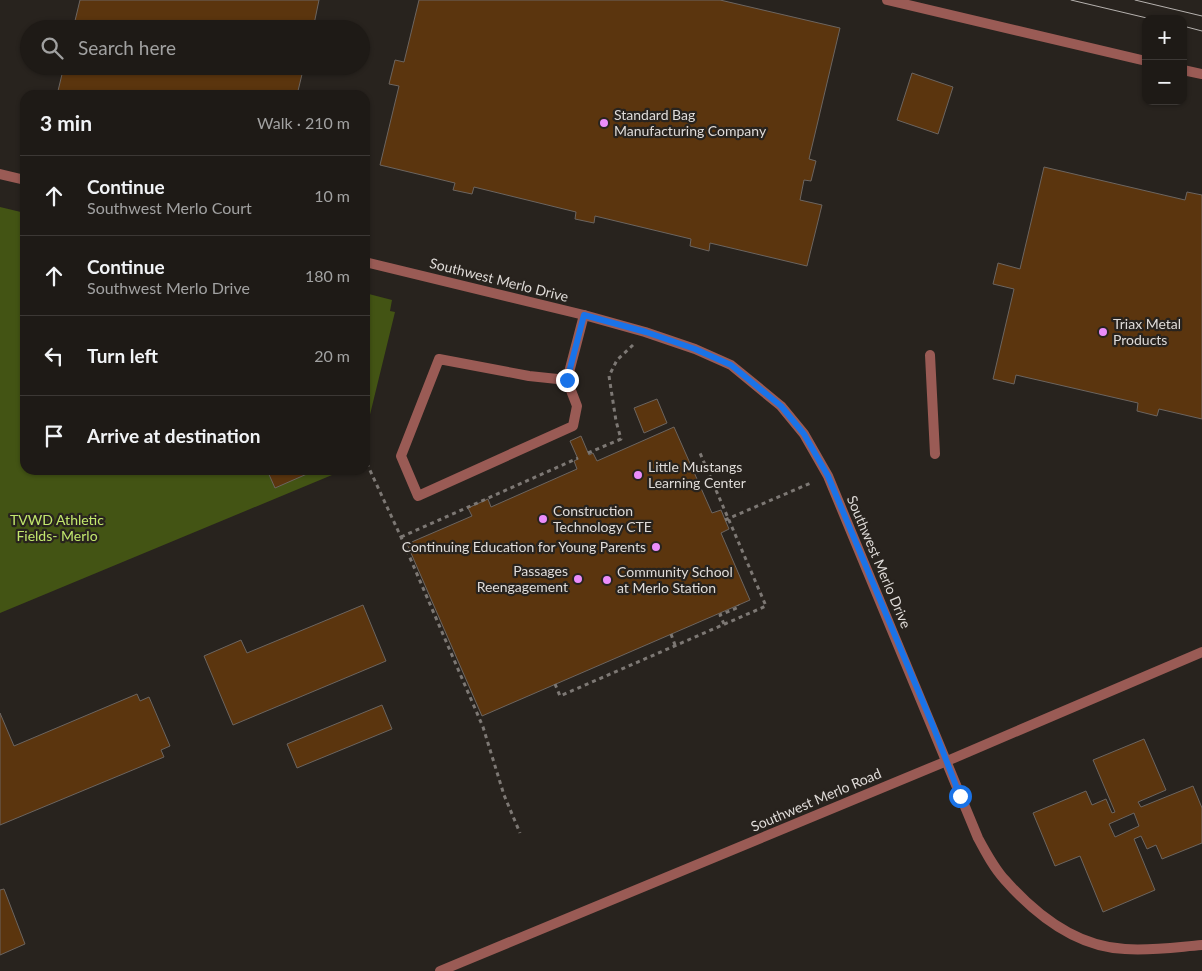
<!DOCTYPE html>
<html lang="en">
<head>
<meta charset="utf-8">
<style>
  :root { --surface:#1e1a16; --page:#26231f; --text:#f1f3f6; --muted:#a1a1a1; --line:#3c3835 }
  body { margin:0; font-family:Lato,sans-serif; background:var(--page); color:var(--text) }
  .controls { position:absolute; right:15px; top:15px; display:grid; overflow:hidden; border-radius:10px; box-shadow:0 1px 4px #0004 }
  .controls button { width:45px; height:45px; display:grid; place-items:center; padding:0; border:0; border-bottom:1px solid var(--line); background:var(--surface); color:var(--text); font:25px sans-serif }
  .stop { position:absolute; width:15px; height:15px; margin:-11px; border:4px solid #1a73e8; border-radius:50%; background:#fff }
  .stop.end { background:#1a73e8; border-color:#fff; box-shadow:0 1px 5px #0008 }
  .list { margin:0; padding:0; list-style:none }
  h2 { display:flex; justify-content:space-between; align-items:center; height:65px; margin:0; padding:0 20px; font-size:21px }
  h2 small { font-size:16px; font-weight:400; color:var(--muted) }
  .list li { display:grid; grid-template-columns:32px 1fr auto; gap:15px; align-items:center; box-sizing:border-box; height:80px; padding:0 20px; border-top:1px solid var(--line) }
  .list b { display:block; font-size:19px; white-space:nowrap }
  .list p { margin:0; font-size:16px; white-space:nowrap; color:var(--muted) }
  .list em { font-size:16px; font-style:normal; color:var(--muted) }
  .icon { flex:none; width:28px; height:28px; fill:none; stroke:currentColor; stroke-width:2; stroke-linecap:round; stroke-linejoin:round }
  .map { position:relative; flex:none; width:1202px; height:971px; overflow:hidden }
  .search { position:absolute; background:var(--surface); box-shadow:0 1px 4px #0004; left:20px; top:20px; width:350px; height:55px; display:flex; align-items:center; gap:12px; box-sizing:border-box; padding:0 18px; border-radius:28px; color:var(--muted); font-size:19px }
  .panel { position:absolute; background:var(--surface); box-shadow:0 1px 4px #0004; left:20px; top:90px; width:350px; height:385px; border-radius:15px }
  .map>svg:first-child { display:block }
  .green { fill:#435414 }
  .building { fill:#5b350e; stroke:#6c6560; fill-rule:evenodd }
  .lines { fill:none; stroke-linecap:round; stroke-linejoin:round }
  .path { stroke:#7d7874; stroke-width:3; stroke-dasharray:4 4; stroke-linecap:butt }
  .service { stroke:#9a5b55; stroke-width:10 }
  .minor { stroke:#9a5b55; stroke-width:10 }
  .tertiary { stroke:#9a5b55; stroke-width:10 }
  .tram { stroke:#b6b2af; stroke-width:1 }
  .route { stroke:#1a73e8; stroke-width:6 }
  .poi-dot { fill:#eb8dfb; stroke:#28231e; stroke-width:2 }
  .labels { text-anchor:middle; stroke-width:4.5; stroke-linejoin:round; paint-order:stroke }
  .poi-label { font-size:14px; fill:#dfdbd8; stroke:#28231e; text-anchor:start }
  .street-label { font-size:14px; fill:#dfdbd8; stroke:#28231e }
  .park-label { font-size:14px; fill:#c2e76d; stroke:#28231e }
</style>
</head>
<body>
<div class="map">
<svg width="1202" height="971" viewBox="0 0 1202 971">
  <rect width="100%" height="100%" fill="#28231e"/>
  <g class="green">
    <path d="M0,207L25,213V470H344L0,613Z"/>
    <path d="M365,293L392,300L390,311L395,312L365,435Z"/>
  </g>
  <g class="building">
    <path d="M80,0H319L313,29H73Z"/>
    <path d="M419,0H720L840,28L809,159L816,161L811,181L804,180L800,200L822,205L807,266L710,243L709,251L690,246L691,239L595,216L594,223L575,219L576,212L474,187L472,194L453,190L455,183L380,165L399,86L389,84L395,60L404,62Z"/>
    <path d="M64,66H304L297,95H57Z"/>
    <path d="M912,73L953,87L938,134L897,120Z"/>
    <path d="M1044,167L1185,200L1187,192L1202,195V419L1159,409L1157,416L1137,411L1138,403L1016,375L1014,384L993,379L1014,289L993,284L998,263L1020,269Z"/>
    <path d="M657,399L667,423L644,433L634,408Z"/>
    <path d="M674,427L712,513L721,510L729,529L721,533L750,600L482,716L407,544L472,516L468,508L488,499L491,507L577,469L574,461L578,459L570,441L581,436L589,455L593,453L597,461Z"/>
    <path d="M267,470H316L275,488Z"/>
    <path d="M363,605L386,661L233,725L204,656L241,640L247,653Z"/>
    <path d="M137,694L140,701L149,697L170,746L161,750L164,757L0,825V713L14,746Z"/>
    <path d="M382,705L392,729L297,768L287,744Z"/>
    <path d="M1144,739L1166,790L1138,802L1141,807L1193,786L1202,808V843L1162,859L1156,845L1147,849L1141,836L1134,839L1155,890L1103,912L1080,856L1055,866L1033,813L1086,791L1092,805L1106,799L1112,813L1115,812L1093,760ZM1134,813L1139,826L1115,837L1109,824Z"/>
    <path d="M4,889L25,944L0,955V890Z"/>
  </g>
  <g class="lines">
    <g class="path">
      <path d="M588,453L621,439L616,421L609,376L617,360L633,345"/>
      <path d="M365,465L368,466L401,537L483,727L504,795L520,833"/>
      <path d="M725,520L813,482"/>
      <path d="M401,537L578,458"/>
      <path d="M724,624L720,615L739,607L738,605"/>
      <path d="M671,634L675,645"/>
      <path d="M555,684L560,696L766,606L700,453"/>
    </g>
    <g class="service">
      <path d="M887,0L1146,61"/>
      <path d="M1183,70L1202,74"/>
      <path d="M930,355L935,454"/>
      <path d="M567,380L529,376L439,359L401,456L418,496L573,426L577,406L567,380L584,315"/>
    </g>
    <g class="minor">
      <path d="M0,174L25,180"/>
      <path d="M365,262L584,315L645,332L695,349L731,365L781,406L804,434L828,476L978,838C986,853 994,868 1005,880C1036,915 1077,947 1125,949C1151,951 1177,947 1202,945"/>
    </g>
    <path class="tertiary" d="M440,971L947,761L1202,652"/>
    <g class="tram">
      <path d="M1071,0L1151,19"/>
      <path d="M1135,0L1202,16"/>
      <path d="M1183,26L1202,31"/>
    </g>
  </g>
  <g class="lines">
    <path class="route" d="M567,380L584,315L646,332L695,349L731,365L781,406L804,434L828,476L933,726L960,796"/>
  </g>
  <g class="poi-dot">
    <circle cx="604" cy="123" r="5"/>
    <circle cx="1103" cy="332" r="5"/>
    <circle cx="638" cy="475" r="5"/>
    <circle cx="543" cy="519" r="5"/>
    <circle cx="656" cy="547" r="5"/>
    <circle cx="578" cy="579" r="5"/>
    <circle cx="607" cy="580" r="5"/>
  </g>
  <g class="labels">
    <g class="poi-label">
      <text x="614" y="120">Standard Bag<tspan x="614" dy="16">Manufacturing Company</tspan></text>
      <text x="1113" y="329">Triax Metal<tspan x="1113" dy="16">Products</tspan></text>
      <text x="648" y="472">Little Mustangs<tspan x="648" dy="16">Learning Center</tspan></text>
      <text x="553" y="516">Construction<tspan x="553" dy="16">Technology CTE</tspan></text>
      <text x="646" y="552" text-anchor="end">Continuing Education for Young Parents</text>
      <text x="568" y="576" text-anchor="end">Passages<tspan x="568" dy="16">Reengagement</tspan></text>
      <text x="617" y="577">Community School<tspan x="617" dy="16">at Merlo Station</tspan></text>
    </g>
    <g class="street-label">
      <text transform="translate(499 280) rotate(14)" y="5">Southwest Merlo Drive</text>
      <text transform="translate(879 562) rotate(67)" y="5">Southwest Merlo Drive</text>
      <text transform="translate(816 800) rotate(-23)" y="5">Southwest Merlo Road</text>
    </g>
    <g class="park-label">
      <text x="57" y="525">TVWD Athletic<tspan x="57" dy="16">Fields- Merlo</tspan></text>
    </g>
  </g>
</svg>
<div class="controls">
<button>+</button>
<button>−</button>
</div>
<div class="stop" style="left:960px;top:796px"></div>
<div class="stop end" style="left:567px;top:380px"></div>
<div class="search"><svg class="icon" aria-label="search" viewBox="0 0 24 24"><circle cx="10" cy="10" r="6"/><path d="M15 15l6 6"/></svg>Search here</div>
<section class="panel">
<h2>3 min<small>Walk · 210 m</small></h2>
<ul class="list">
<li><svg class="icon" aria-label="ahead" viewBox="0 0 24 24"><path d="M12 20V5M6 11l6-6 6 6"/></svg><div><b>Continue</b><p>Southwest Merlo Court</p></div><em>10 m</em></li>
<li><svg class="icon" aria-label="ahead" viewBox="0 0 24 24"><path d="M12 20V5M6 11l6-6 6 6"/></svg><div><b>Continue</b><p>Southwest Merlo Drive</p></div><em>180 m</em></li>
<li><svg class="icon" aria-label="left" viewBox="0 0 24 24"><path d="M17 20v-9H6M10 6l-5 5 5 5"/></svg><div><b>Turn left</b></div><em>20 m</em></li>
<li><svg class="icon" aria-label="arrive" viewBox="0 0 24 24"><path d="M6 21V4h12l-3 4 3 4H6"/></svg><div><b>Arrive at destination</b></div></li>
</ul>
</section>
</div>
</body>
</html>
